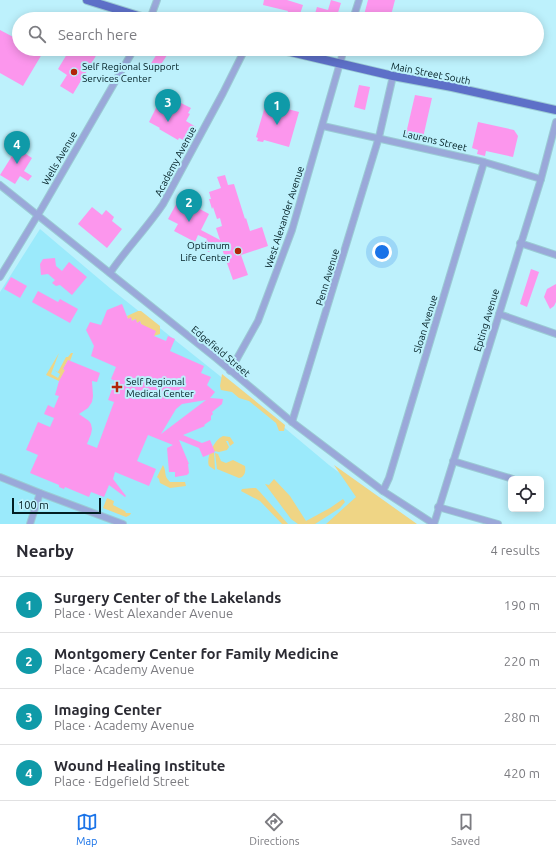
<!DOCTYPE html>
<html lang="en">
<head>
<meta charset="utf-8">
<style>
  :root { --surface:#fff; --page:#f2f2f3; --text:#2b2b33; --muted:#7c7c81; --line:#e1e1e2; --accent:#1a73e8 }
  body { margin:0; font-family:Ubuntu,sans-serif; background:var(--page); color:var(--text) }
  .controls { position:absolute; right:12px; bottom:12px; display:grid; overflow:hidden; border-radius:6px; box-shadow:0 2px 10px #0003 }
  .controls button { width:36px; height:36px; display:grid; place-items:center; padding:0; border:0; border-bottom:1px solid var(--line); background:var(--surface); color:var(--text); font:20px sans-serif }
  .scale { position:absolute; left:12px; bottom:10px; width:89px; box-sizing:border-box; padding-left:4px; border:2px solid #011e23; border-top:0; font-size:11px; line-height:14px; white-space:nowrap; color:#011e23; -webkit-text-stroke:3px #bdf1fc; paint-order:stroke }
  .you { position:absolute; left:382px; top:252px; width:14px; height:14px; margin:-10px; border:3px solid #fff; border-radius:50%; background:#1a73e8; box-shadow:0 0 0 6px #1a73e833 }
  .badge { display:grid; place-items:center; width:26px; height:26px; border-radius:50%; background:var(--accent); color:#fff; font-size:13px; font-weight:700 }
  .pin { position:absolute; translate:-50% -33px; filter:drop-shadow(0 1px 2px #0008) }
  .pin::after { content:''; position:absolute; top:21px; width:14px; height:12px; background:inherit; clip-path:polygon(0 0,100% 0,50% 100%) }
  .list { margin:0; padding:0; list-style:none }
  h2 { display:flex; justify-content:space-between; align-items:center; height:52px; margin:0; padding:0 16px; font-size:17px }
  h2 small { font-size:13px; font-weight:400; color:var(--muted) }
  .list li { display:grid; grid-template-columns:26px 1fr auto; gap:12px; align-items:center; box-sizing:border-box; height:56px; padding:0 16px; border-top:1px solid var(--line) }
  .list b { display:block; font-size:15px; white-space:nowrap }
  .list p { margin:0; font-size:13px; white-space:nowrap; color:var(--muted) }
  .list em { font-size:13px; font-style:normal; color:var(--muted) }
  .icon { flex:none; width:22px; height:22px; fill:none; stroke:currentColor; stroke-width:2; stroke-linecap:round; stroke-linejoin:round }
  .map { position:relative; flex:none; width:556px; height:524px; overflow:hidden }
  .search { position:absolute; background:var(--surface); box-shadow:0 2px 10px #0003; left:12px; right:12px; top:12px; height:44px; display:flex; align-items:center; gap:10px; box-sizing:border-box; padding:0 14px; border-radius:22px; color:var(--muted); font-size:15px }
  .sheet { height:276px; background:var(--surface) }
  nav { display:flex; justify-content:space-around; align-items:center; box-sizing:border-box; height:56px; border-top:1px solid var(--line); background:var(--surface); font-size:11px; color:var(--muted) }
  nav a { display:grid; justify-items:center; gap:2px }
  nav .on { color:var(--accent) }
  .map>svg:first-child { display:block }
  .built { fill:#9beafb }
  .green { fill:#efd585 }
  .building { fill:#fc96ed; fill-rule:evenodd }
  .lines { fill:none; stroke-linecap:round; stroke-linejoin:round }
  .minor-casing { stroke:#9bcbd5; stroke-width:8 }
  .major-casing { stroke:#9bcbd5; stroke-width:10 }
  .minor { stroke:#9aa8d9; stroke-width:6 }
  .major { stroke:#5d70c8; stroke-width:8 }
  .poi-dot { fill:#b22509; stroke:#bdf1fc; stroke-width:1.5 }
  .labels { text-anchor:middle; stroke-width:4; stroke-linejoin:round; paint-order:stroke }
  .poi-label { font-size:10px; fill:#011e23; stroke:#bdf1fc; text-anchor:start }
  .street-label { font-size:10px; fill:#011e23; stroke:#bdf1fc }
</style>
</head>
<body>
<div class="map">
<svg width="556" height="524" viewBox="0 0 556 524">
  <rect width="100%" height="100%" fill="#bdf1fc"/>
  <path class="built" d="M40,229L111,289L280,424L329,465L376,500L413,524H0V292Z"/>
  <g class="green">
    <path d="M138,311H141L160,326V334L154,336L141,324L140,321L137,323L135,319L132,321L131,318L128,319L127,316Z"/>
    <path d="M59,353L51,374L58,378L60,374L54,370L58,372L66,357H68L71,353H73L70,361L68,360L63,369L66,370L59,381L46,375Z"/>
    <path d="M222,374L285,425L284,431H279L276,423L249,401L239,398L232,392L221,390L220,386Z"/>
    <path d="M223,436L230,437L234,443L230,446L228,441H226L229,447L227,450L219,452L214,451L215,470L209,466C206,457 214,440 223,436Z"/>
    <path d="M215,453L218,454L221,461L226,463L233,460L245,466C246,471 245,477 239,478L217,469Z"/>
    <path d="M163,465C167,472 163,475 170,482H185L186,486L170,488L160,483L159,479L157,477Z"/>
    <path d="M334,465L417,524H326L356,497Z"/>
    <path d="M274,479L290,496L306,521L330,508L343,499L345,502L340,508L315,524H298L291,519L265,484L269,485Z"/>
    <path d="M253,488H256L260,492L288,524H282L260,501L241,491L242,489Z"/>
    <path d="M107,498L114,501L113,505L125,511L126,513H131L130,515L126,517L103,508Z"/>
  </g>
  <g class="building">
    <path d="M264,0H287L303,5L299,17L287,14L288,11L263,5Z"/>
    <path d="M331,0L341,3L336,19H321L314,17L317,7L328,10Z"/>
    <path d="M368,0H395L390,19H377L364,15Z"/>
    <path d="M0,30L19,40V49H34L42,54L23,86L0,73Z"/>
    <path d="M70,49H100L73,94L60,86L67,75L58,69Z"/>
    <path d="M160,49H171L156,72L150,68L151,66L150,65Z"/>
    <path d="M359,85L370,87L365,110L354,107Z"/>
    <path d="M415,95L432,98L422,142L405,138Z"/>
    <path d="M276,97L287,100L284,108L299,112L289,147L264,140L263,142L257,141L258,138L256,137L266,103L274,105Z"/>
    <path d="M177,101L191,108L188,113L190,114L186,121L196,127L188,142L179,138L178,140L159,129L160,128L149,122L157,106L169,113L174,105H175Z"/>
    <path d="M478,122L514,130L518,136L513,157L486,151L485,156L477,154L478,150L472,148Z"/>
    <path d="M17,148L32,158L24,171L32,176L28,181L20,176L15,184L0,175Z"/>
    <path d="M225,175L228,185L234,184L245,219L246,218L250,231L262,227L268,246L241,255L248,275L233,280L221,246L215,243L209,252L202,248L207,239L198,235L195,242L174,231L178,224L168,219L179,199L191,205L194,200L200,203L198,208L209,214L201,230L220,240L216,228L222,226L220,218L217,219L213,207L212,209L209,199H211L209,192L221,188L217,177Z"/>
    <path d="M92,207L102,215L106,210L114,217L112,221L122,229L107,248L78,224Z"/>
    <path d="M55,258L56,266L62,271L69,262L87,277L72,295L60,285L56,286L52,283L55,280L48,274L41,275L40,264L43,259Z"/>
    <path d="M531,269L539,272L527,307L520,304Z"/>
    <path d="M11,277L27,286L20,298L4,289Z"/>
    <path d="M556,284V302L554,306L550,309L544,297L547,289Z"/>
    <path d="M38,291L58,302L60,299L78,309L70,323L32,302Z"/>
    <path d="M122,304L128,319L131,317L132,321L136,319L137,323L140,321L141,324L156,331L154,336L166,341L168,336L175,339L170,351L204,366L201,373L211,377L207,385L215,392L210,398L223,399L222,404L212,412L213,414L211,416V420L204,425L205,426L183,435L202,443L210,440L215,452L203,457L199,448L179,440L189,464H188L189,473L187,475L175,477V472H169L167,448L173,445L148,435L137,461L156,469L149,486L115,472L113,479L126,496L125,497L109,485L104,497L91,492L89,497L65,487L64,489L59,487V485L30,473L38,455L26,450L38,422L50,427L54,418L44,414L48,405L54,408L59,396L55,395L59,381L65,370L63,369L68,360L100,373L97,382L92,381L93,396L92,402L88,408L79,414L89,421L91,424L92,429L91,434L87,444L97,448L114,402L108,400L115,381L111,379L116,367L91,356L94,346L86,330L90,322L101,325L107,310ZM206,400L161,434L176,409L182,404Z"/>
  </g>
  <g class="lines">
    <defs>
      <g id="minor">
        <path d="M150,19L157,0"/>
        <path d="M353,19L359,0"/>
        <path d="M323,126L484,162L541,179"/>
        <path d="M0,185L217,359L292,422L383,491L434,524"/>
        <path d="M520,243L556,255"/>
        <path d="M110,273C126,249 147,228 163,204L223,93L245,49"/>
        <path d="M0,277L42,208L134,49"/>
        <path d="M499,314L556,334"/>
        <path d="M230,371L258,321L292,230L344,49"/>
        <path d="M292,422L379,137L393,76"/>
        <path d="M453,461L513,479"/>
        <path d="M0,477L40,493L123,524"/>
        <path d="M383,491L389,478L484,162"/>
        <path d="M438,507L498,524"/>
        <path d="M30,524L40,493"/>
        <path d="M434,524L541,179L556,122"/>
      </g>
      <g id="major">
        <path d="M87,0L148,19"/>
        <path d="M278,49L393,76L452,87L556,110"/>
      </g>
    </defs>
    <use href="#minor" class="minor-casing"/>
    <use href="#major" class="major-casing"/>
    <use href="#minor" class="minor"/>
    <use href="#major" class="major"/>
  </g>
  <g class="poi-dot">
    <circle cx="74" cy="72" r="4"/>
    <circle cx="238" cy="251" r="4"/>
    <path d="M115 381h4v4h4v4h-4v4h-4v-4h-4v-4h4z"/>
  </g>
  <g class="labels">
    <g class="poi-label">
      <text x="82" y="70">Self Regional Support<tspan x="82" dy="12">Services Center</tspan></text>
      <text x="230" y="249" text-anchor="end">Optimum<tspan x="230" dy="12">Life Center</tspan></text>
      <text x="126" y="385">Self Regional<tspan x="126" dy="12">Medical Center</tspan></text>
    </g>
    <g class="street-label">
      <text transform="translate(431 73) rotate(11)" y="4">Main Street South</text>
      <text transform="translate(435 140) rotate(13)" y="4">Laurens Street</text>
      <text transform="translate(59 158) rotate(-60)" y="4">Wells Avenue</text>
      <text transform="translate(175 161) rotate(-62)" y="4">Academy Avenue</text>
      <text transform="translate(284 217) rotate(-72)" y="4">West Alexander Avenue</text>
      <text transform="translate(327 277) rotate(-73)" y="4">Penn Avenue</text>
      <text transform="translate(486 320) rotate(-73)" y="4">Epting Avenue</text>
      <text transform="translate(425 324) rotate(-73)" y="4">Sloan Avenue</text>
      <text transform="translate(221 351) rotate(40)" y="4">Edgefield Street</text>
    </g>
  </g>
</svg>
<div class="controls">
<button><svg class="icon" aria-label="locate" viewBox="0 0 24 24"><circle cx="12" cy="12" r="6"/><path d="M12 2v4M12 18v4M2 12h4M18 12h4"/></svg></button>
</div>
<div class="scale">100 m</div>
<div class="you"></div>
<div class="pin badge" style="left:277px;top:125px;background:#0f9aa8">1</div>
<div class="pin badge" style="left:189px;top:222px;background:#0f9aa8">2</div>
<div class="pin badge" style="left:168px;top:122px;background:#0f9aa8">3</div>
<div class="pin badge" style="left:17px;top:164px;background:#0f9aa8">4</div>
<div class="search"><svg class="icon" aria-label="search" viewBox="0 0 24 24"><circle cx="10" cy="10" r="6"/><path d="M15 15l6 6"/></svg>Search here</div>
</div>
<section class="sheet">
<h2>Nearby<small>4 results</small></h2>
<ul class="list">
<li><span class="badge" style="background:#0f9aa8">1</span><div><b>Surgery Center of the Lakelands</b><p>Place · West Alexander Avenue</p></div><em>190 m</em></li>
<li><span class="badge" style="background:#0f9aa8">2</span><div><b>Montgomery Center for Family Medicine</b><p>Place · Academy Avenue</p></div><em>220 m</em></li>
<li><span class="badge" style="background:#0f9aa8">3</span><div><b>Imaging Center</b><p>Place · Academy Avenue</p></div><em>280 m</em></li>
<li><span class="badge" style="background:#0f9aa8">4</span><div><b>Wound Healing Institute</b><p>Place · Edgefield Street</p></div><em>420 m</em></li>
</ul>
</section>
<nav>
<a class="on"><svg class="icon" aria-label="map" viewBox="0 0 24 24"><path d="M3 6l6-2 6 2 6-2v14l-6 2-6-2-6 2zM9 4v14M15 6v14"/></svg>Map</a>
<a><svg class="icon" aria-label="directions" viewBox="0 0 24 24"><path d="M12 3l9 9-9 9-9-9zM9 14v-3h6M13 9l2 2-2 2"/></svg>Directions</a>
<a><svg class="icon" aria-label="saved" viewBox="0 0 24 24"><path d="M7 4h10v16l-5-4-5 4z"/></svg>Saved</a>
</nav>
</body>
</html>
